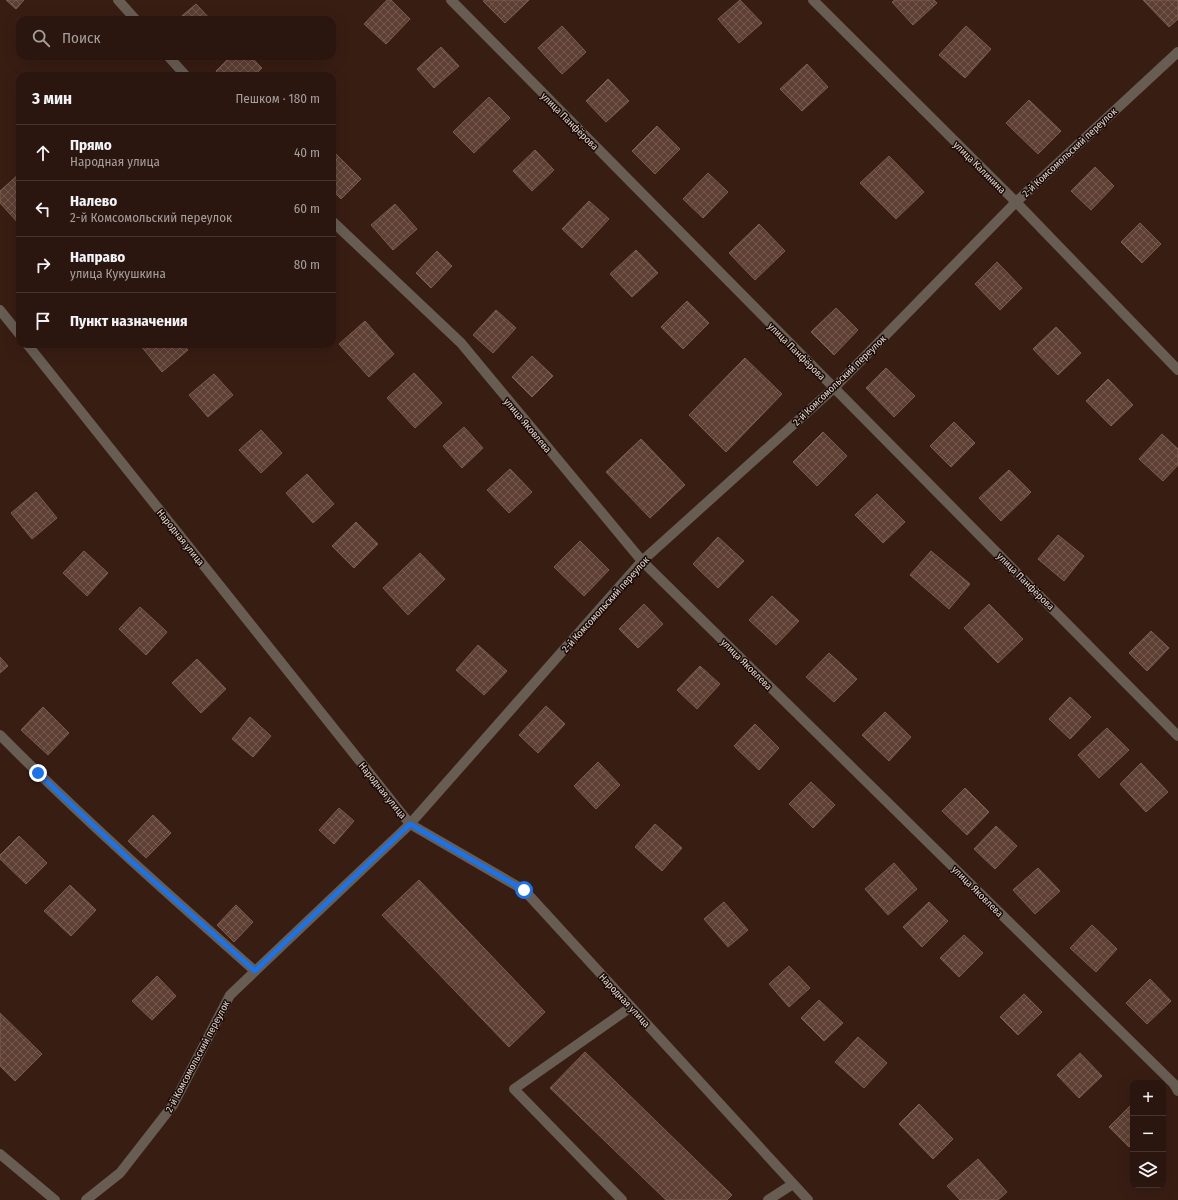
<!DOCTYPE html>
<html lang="ru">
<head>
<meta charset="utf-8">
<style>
  :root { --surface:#2a160e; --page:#321f17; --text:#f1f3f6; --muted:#a59f9e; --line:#46352e }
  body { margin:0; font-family:"Fira Sans Condensed",sans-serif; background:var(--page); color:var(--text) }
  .controls { position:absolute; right:12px; bottom:12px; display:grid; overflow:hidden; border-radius:8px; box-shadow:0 4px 16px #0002 }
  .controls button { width:36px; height:36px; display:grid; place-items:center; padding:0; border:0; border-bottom:1px solid var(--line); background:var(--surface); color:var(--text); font:20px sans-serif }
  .stop { position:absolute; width:12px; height:12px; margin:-9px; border:3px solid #1a73e8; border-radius:50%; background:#fff }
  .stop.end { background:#1a73e8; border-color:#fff; box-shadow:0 1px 4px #0008 }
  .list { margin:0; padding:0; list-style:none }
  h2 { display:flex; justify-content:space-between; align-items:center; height:52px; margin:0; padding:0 16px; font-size:17px }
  h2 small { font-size:13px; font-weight:400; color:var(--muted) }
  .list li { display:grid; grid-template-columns:26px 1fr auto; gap:12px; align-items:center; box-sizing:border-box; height:56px; padding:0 16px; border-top:1px solid var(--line) }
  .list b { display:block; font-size:15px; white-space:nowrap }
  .list p { margin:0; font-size:13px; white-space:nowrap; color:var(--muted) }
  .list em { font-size:13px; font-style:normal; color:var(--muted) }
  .icon { flex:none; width:22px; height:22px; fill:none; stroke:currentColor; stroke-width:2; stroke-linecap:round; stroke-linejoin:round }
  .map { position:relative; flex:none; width:1178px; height:1200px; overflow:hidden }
  .search { position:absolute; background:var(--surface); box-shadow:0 4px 16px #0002; left:16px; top:16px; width:320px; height:44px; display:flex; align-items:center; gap:10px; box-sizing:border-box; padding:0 14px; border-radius:12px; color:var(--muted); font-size:15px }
  .panel { position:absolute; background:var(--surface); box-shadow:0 4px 16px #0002; left:16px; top:72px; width:320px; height:276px; border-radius:12px }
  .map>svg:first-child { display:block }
  .building { fill:url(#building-cross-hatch); stroke:#7c5c50 }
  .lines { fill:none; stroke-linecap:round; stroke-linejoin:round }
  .service { stroke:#675d53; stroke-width:10 }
  .minor { stroke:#675d53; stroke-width:10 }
  .route { stroke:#1a73e8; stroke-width:5 }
  .labels { text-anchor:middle; stroke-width:3; stroke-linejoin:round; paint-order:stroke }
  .street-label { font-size:10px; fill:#e7d5cd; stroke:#170b07 }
</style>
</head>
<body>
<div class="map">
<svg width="1178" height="1200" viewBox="0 0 1178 1200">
  <defs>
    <pattern id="building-cross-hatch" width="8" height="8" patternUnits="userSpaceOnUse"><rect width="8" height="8" fill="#5d3f33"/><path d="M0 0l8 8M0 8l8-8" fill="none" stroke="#745a4f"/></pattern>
  </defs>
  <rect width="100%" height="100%" fill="#381d13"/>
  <g class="building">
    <path d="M6,0H24L16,9Z"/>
    <path d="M387,0H391L410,19L386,44L364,24Z"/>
    <path d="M485,0H529L505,23L483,1Z"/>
    <path d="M740,0L762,23L739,43L718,19Z"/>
    <path d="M895,0H934L937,3L913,25L892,2Z"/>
    <path d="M1143,0H1178V19L1169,27Z"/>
    <path d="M196,4L211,20H177Z"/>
    <path d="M562,26L586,52L562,74L538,48Z"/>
    <path d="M966,26L991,49L965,78L939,55Z"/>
    <path d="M441,47L459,66L434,88L417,69Z"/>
    <path d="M231,56H250L262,68L254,76H220L216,71Z"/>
    <path d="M807,64L828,87L802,111L780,89Z"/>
    <path d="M608,79L629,101L606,122L586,101Z"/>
    <path d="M489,97L510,118L474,153L453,132Z"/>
    <path d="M1029,100L1061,131L1038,154L1006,123Z"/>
    <path d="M657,126L680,149L655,174L632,151Z"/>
    <path d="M535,150L554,170L532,191L513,171Z"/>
    <path d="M336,154L361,179L341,199L332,190V158Z"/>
    <path d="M889,156L924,192L896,219L860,183Z"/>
    <path d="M1095,167L1114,186L1091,210L1071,191Z"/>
    <path d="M20,173V225L0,203V191Z"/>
    <path d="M708,173L728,192L703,218L683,199Z"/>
    <path d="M589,201L609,219L582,248L562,229Z"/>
    <path d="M395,204L417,229L393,250L371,225Z"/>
    <path d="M1140,223L1161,244L1142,263L1121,242Z"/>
    <path d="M759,224L785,251L755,280L729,253Z"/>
    <path d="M636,250L658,273L632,297L610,274Z"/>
    <path d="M437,251L452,266L431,288L416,273Z"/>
    <path d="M997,262L1022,288L1000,310L975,284Z"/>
    <path d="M687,301L709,323L683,349L661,327Z"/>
    <path d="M836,308L858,330L834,355L811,332Z"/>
    <path d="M496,310L516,328L493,353L473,335Z"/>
    <path d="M365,321L394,354L369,377L339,344Z"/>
    <path d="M1056,327L1081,353L1058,375L1033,349Z"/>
    <path d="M144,344H183L188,350L162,372L141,346Z"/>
    <path d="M532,356L553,376L532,397L512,377Z"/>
    <path d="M745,358L782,394L726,452L689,415Z"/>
    <path d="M886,368L915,396L894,417L866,388Z"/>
    <path d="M414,373L442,403L415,428L387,398Z"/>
    <path d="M214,374L233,395L208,417L189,395Z"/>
    <path d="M1108,379L1133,405L1111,426L1086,401Z"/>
    <path d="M954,422L975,443L951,467L930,446Z"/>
    <path d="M464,427L483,448L462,468L443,446Z"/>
    <path d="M261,430L282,453L261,473L239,450Z"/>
    <path d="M823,432L847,456L817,486L793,462Z"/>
    <path d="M1162,434L1178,449V465L1163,481L1139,459Z"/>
    <path d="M641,439L685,485L650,518L606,472Z"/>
    <path d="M510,469L532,492L509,513L487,490Z"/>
    <path d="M1009,470L1031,492L1001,521L979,498Z"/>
    <path d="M307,474L334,504L313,523L286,493Z"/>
    <path d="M36,492L57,518L32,539L11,513Z"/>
    <path d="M877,494L905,522L883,543L855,515Z"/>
    <path d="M356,522L378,544L354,568L332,546Z"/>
    <path d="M1058,535L1084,556L1064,581L1038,559Z"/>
    <path d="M718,537L744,561L718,588L693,564Z"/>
    <path d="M580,541L609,570L584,596L554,567Z"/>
    <path d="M84,551L108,573L87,596L63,573Z"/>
    <path d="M931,551L970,584L949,609L910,575Z"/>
    <path d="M420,553L445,579L408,615L383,588Z"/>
    <path d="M772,596L799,621L776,645L749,620Z"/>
    <path d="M644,604L663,624L638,648L619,629Z"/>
    <path d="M989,604L1023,639L998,663L964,628Z"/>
    <path d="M140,607L167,632L146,655L119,629Z"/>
    <path d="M1151,631L1169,648L1147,671L1129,653Z"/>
    <path d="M478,645L507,671L484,695L456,670Z"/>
    <path d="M829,653L857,679L834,702L806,677Z"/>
    <path d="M0,657L8,666L0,673Z"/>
    <path d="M197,659L226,689L201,713L172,683Z"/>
    <path d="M700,666L720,684L697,709L677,690Z"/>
    <path d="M1070,697L1091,717L1070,739L1049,719Z"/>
    <path d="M546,706L565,724L538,753L519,735Z"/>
    <path d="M43,707L69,733L48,755L21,730Z"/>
    <path d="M885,712L911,737L889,761L862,735Z"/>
    <path d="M250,717L271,736L253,757L232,739Z"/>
    <path d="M755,724L779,748L759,770L734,746Z"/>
    <path d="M1107,728L1129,750L1099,778L1078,755Z"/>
    <path d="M598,762L620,785L596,809L574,786Z"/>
    <path d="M1141,763L1168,792L1146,812L1120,784Z"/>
    <path d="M811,782L835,805L813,828L789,804Z"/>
    <path d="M965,788L989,812L967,835L942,811Z"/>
    <path d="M339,808L354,821L334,844L319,830Z"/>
    <path d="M153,815L171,833L146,858L128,841Z"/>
    <path d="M655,824L682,848L662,871L635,847Z"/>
    <path d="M996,826L1017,846L995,869L974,849Z"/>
    <path d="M19,836L47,863L26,884L0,859V855Z"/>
    <path d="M894,863L917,889L888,915L865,889Z"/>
    <path d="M1038,868L1060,891L1035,914L1013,890Z"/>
    <path d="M419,880L545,1012L509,1047L382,915Z"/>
    <path d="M70,885L96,910L71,936L44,911Z"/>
    <path d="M724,902L748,930L728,947L704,919Z"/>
    <path d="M929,902L948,921L922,947L903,927Z"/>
    <path d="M236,905L253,922L234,942L217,925Z"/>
    <path d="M1092,925L1117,949L1096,972L1070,948Z"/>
    <path d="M964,935L983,953L959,977L940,958Z"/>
    <path d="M789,966L810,988L789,1007L769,984Z"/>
    <path d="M157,976L176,996L152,1020L132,1001Z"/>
    <path d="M1150,979L1171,1001L1147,1024L1126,1003Z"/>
    <path d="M1024,994L1042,1012L1018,1035L1000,1017Z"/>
    <path d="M819,1000L843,1023L824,1041L801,1018Z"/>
    <path d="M0,1013L42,1054L15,1081L0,1066Z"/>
    <path d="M858,1037L887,1063L864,1088L835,1062Z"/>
    <path d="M585,1052L732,1195L727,1200H666L550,1088Z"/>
    <path d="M1080,1053L1102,1076L1079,1098L1057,1075Z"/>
    <path d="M919,1104L953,1139L933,1159L899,1124Z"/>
    <path d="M1131,1105L1133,1107V1143L1129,1147L1109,1127Z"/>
    <path d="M978,1159L1007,1192L998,1200H960L947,1186Z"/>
  </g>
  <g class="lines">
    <g class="service">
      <path d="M622,1200L514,1089L631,1007"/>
      <path d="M768,1200L793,1184"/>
    </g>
    <g class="minor">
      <path d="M118,0L136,20"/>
      <path d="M451,0L1178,736"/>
      <path d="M813,0L1016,202L1178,370"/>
      <path d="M168,56L186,76"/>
      <path d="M332,221L461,343L642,561L1174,1084L1178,1091"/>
      <path d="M0,310L20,335"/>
      <path d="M27,344L410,824L524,890L808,1200"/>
      <path d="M0,735C81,817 168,894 255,971"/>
      <path d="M0,1154L55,1200"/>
      <path d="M86,1200L120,1173L173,1105L230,995L410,824L642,561L834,388L1016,202L1178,52"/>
    </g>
  </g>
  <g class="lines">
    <path class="route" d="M38,773L130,860L255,971L410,824L524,890"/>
  </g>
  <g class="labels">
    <g class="street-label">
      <text transform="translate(570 121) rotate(45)" y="4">улица Панфёрова</text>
      <text transform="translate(1069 152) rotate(-43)" y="4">2-й Комсомольский переулок</text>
      <text transform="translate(980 167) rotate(45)" y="4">улица Калинина</text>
      <text transform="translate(797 351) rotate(45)" y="4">улица Панфёрова</text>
      <text transform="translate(839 380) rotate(-44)" y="4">2-й Комсомольский переулок</text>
      <text transform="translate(528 425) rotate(50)" y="4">улица Яковлева</text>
      <text transform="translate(181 537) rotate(51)" y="4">Народная улица</text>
      <text transform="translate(1026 581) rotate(45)" y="4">улица Панфёрова</text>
      <text transform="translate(605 604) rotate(-48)" y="4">2-й Комсомольский переулок</text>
      <text transform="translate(747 664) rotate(45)" y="4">улица Яковлева</text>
      <text transform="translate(383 790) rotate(51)" y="4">Народная улица</text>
      <text transform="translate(978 891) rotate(45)" y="4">улица Яковлева</text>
      <text transform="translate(625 1000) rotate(47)" y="4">Народная улица</text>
      <text transform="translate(197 1056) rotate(-62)" y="4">2-й Комсомольский переулок</text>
    </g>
  </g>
</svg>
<div class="controls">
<button>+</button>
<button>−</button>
<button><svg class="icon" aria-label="layers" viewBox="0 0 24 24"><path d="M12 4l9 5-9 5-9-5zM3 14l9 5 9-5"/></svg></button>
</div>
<div class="stop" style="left:524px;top:890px"></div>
<div class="stop end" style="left:38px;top:773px"></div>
<div class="search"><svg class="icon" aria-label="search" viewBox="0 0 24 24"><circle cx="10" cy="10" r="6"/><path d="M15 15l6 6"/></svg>Поиск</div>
<section class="panel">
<h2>3 мин<small>Пешком · 180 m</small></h2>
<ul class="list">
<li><svg class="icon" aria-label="ahead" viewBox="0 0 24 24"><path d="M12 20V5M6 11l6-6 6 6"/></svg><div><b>Прямо</b><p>Народная улица</p></div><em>40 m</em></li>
<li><svg class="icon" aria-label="left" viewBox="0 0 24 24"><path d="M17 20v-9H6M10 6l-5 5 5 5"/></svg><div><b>Налево</b><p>2-й Комсомольский переулок</p></div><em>60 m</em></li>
<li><svg class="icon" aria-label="right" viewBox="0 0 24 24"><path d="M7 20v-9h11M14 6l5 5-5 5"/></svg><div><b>Направо</b><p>улица Кукушкина</p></div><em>80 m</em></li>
<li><svg class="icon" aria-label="arrive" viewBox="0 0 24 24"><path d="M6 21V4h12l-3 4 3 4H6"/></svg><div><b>Пункт назначения</b></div></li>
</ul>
</section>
</div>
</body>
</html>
